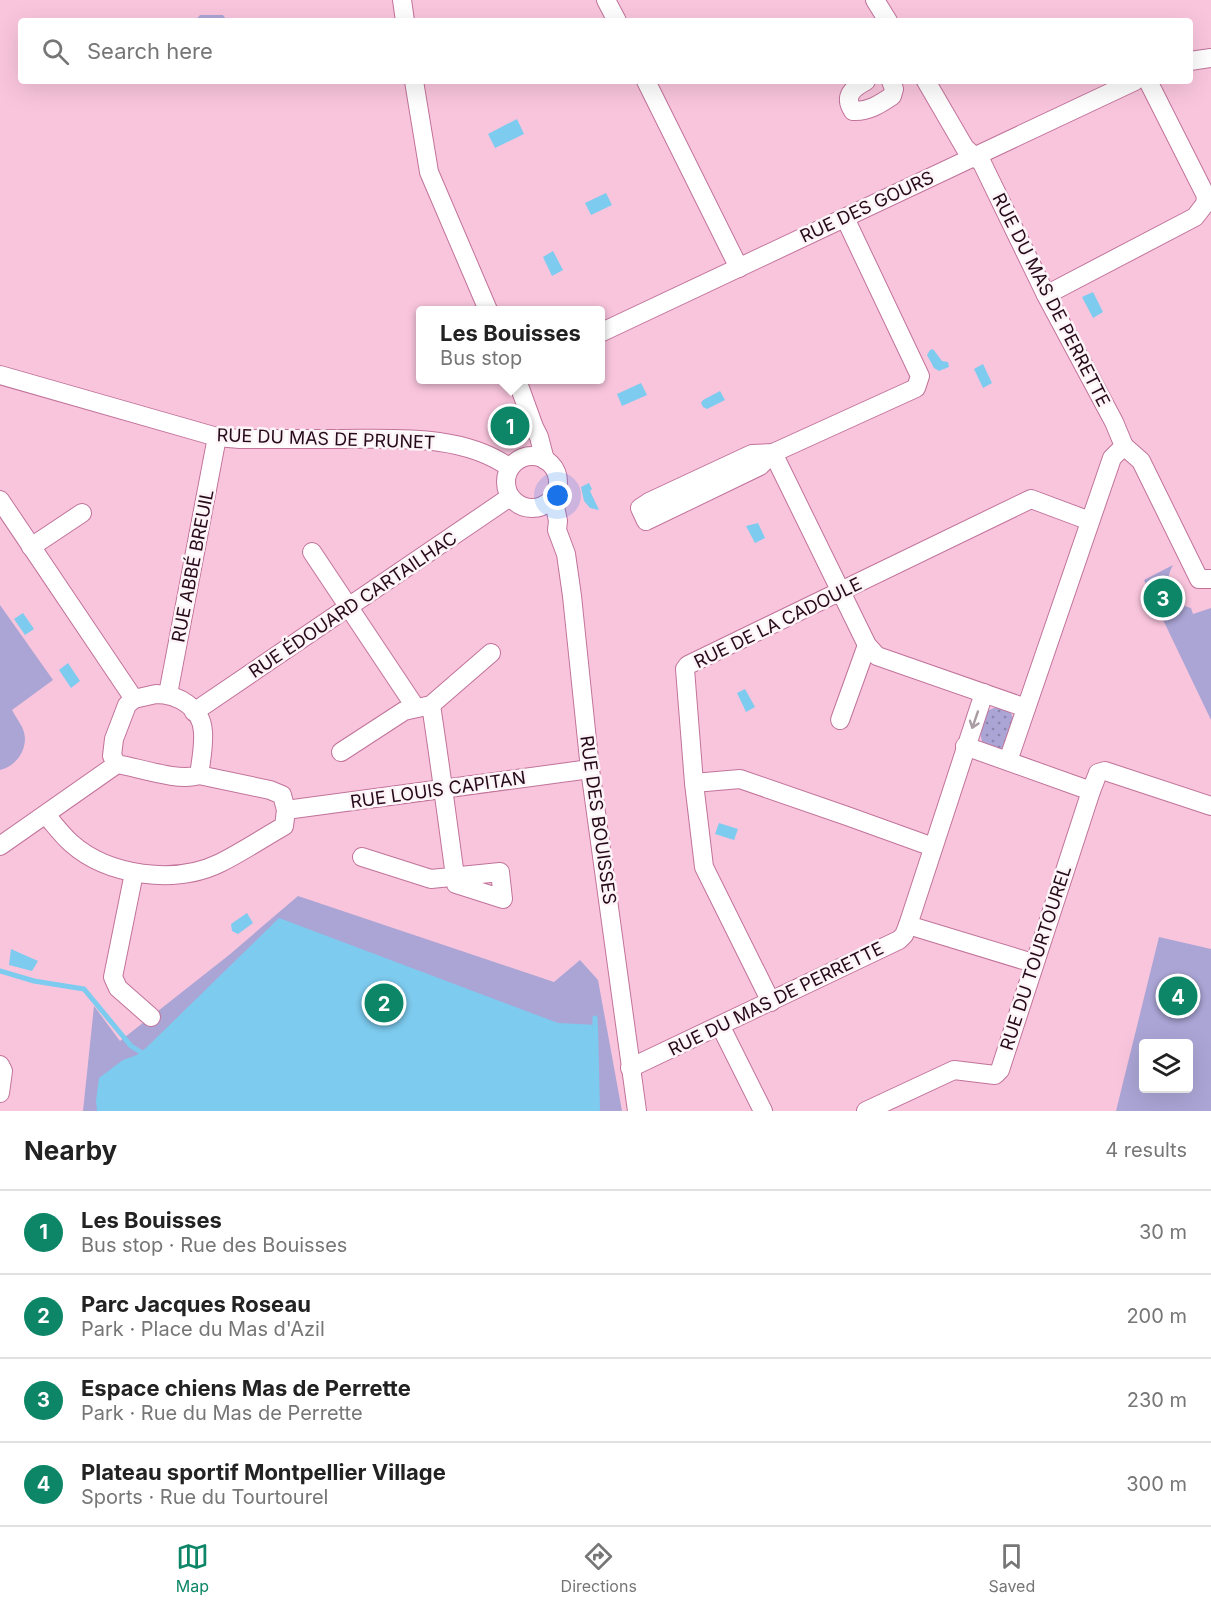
<!DOCTYPE html>
<html lang="en">
<head>
<meta charset="utf-8">
<style>
  :root { --surface:#fff; --page:#f6f6f6; --text:#222; --muted:#767676; --line:#e0e0e0; --accent:#0d8667 }
  body { margin:0; font-family:Inter,sans-serif; background:var(--page); color:var(--text) }
  .controls { position:absolute; right:18px; bottom:18px; display:grid; overflow:hidden; border-radius:6px; box-shadow:0 6px 24px #0002 }
  .controls button { width:54px; height:54px; display:grid; place-items:center; padding:0; border:0; border-bottom:2px solid var(--line); background:var(--surface); color:var(--text); font:30px sans-serif }
  .you { position:absolute; left:558px; top:496px; width:21px; height:21px; margin:-15px; border:4px solid #fff; border-radius:50%; background:#1a73e8; box-shadow:0 0 0 9px #1a73e833 }
  .badge { display:grid; place-items:center; width:39px; height:39px; border-radius:50%; background:var(--accent); color:#fff; font-size:20px; font-weight:700 }
  .pin { position:absolute; translate:-50% -50%; border:3px solid #fff; box-shadow:0 2px 6px #0006 }
  .popup { position:absolute; left:416px; top:306px; width:189px; height:78px; box-sizing:border-box; display:grid; place-content:center; border-radius:6px; background:var(--surface); filter:drop-shadow(0 2px 4px #0005); font-size:20px; white-space:nowrap; color:var(--muted) }
  .popup b { font-size:22px; color:var(--text) }
  .popup::after { content:''; position:absolute; left:50%; top:100%; margin-left:-12px; border:12px solid transparent; border-top-color:var(--surface) }
  .list { margin:0; padding:0; list-style:none }
  h2 { display:flex; justify-content:space-between; align-items:center; height:78px; margin:0; padding:0 24px; font-size:26px }
  h2 small { font-size:20px; font-weight:400; color:var(--muted) }
  .list li { display:grid; grid-template-columns:39px 1fr auto; gap:18px; align-items:center; box-sizing:border-box; height:84px; padding:0 24px; border-top:2px solid var(--line) }
  .list b { display:block; font-size:22px; white-space:nowrap }
  .list p { margin:0; font-size:20px; white-space:nowrap; color:var(--muted) }
  .list em { font-size:20px; font-style:normal; color:var(--muted) }
  .icon { flex:none; width:33px; height:33px; fill:none; stroke:currentColor; stroke-width:2; stroke-linecap:round; stroke-linejoin:round }
  .map { position:relative; flex:none; width:1211px; height:1111px; overflow:hidden }
  .search { position:absolute; background:var(--surface); box-shadow:0 6px 24px #0002; left:18px; right:18px; top:18px; height:66px; display:flex; align-items:center; gap:15px; box-sizing:border-box; padding:0 21px; border-radius:6px; color:var(--muted); font-size:22px }
  .sheet { height:414px; background:var(--surface) }
  nav { display:flex; justify-content:space-around; align-items:center; box-sizing:border-box; height:84px; border-top:2px solid var(--line); background:var(--surface); font-size:16px; color:var(--muted) }
  nav a { display:grid; justify-items:center; gap:3px }
  nav .on { color:var(--accent) }
  .map>svg:first-child { display:block }
  .grass { fill:url(#grass-dots) }
  .park { fill:#aaa5d5; fill-rule:evenodd }
  .water { fill:#7dcbef }
  .lines { fill:none; stroke-linecap:round; stroke-linejoin:round }
  .stream { stroke:#7dcbef; stroke-width:5 }
  .minor-casing { stroke:#c1739a; stroke-width:20 }
  .minor { stroke:#fff; stroke-width:18 }
  .oneway { stroke:#a99da3 }
  .labels { text-anchor:middle; stroke-width:5; stroke-linejoin:round; paint-order:stroke }
  .street-label { font-size:18px; fill:#270a1a; stroke:#fdf4f8 }
</style>
</head>
<body>
<div class="map">
<svg width="1211" height="1111" viewBox="0 0 1211 1111">
  <defs>
    <pattern id="grass-dots" width="8" height="8" patternUnits="userSpaceOnUse" patternTransform="scale(1.5)"><rect width="8" height="8" fill="#aaa5d5"/><path d="M2 2h.1M6 6h.1" fill="none" stroke="#8a85ac" stroke-width="1.8" stroke-linecap="round"/></pattern>
  </defs>
  <rect width="100%" height="100%" fill="#f9c5dd"/>
  <path class="grass" d="M996,707L1010,711L1014,720L1005,747L997,751L983,745L980,733L987,711Z"/>
  <g class="park">
    <path d="M200,15H223L227,21H195Z"/>
    <path d="M1173,565C1165,580 1168,589 1175,603L1191,608L1193,614L1211,608V720L1144,580Z"/>
    <path d="M0,605L53,680L12,710C15,716 19,721 22,727C31,745 18,766 0,770Z"/>
    <path d="M298,896L554,982L580,960L598,980L622,1111H83L94,1006L120,1041L229,955Z"/>
    <path d="M1159,937L1211,949V1111H1116ZM1144,1044H1188V1088H1144Z"/>
  </g>
  <g class="water">
    <path d="M517,119L524,134L495,148L488,134Z"/>
    <path d="M606,193L612,205L591,215L585,203Z"/>
    <path d="M553,251L563,270L552,276L543,257Z"/>
    <path d="M1093,292L1103,312L1093,318L1082,297Z"/>
    <path d="M933,349L942,361L948,362L949,367L939,371L934,368L927,355L930,350Z"/>
    <path d="M983,364L992,383L983,388L974,369Z"/>
    <path d="M641,383L647,395L622,406L617,394Z"/>
    <path d="M720,391L725,400L707,409L703,407L701,403L703,400Z"/>
    <path d="M589,483L592,489L590,491L599,510L590,508L584,501L581,487Z"/>
    <path d="M758,523L765,538L755,543L746,526Z"/>
    <path d="M23,613L34,629L25,635L14,619Z"/>
    <path d="M68,663L80,681L71,688L59,670Z"/>
    <path d="M745,689L755,707L746,712L737,693Z"/>
    <path d="M719,823L738,829L734,840L715,834Z"/>
    <path d="M247,913L253,923L238,934L232,931L231,924Z"/>
    <path d="M279,918L558,1023L598,1025L600,1111H97L96,1101L99,1078L123,1060L137,1055L146,1048Z"/>
    <path d="M11,949L38,961L32,971L9,965Z"/>
  </g>
  <g class="lines">
    <g class="stream">
      <path d="M0,971L34,981L84,989L131,1046L147,1056"/>
      <path d="M595,1018V1031"/>
    </g>
    <defs>
      <g id="minor">
        <path d="M402,0L405,21"/>
        <path d="M606,0L617,21"/>
        <path d="M875,0L888,21"/>
        <path d="M1190,61L1211,58"/>
        <path d="M414,81L429,172L488,310"/>
        <path d="M646,81L739,268"/>
        <path d="M866,81C853,88 843,96 853,111C868,112 880,104 892,96L894,89L891,81"/>
        <path d="M926,81L965,148L982,163L1046,295L1114,422L1124,446L1112,458L1008,761"/>
        <path d="M1046,295L1195,217L1205,204L1206,196L1148,81"/>
        <path d="M600,333L1135,81"/>
        <path d="M0,375L217,437L240,439C274,439 307,439 341,439C397,439 463,434 510,468"/>
        <path d="M517,380L534,427L539,437L545,460"/>
        <path d="M1124,446L1141,461L1199,579H1211"/>
        <path d="M773,453L752,454L649,502L640,508L646,521L760,466L773,453L916,388L920,376L845,218"/>
        <path d="M773,453L867,645L877,656L1026,708"/>
        <circle cx="532" cy="482" r="26"/>
        <path d="M553,497L558,521L557,530L566,554L572,596L590,769L637,1111"/>
        <path d="M0,500L134,699"/>
        <path d="M31,547L82,513"/>
        <path d="M312,552L416,708"/>
        <path d="M156,694C178,694 202,708 203,732C204,746 201,761 199,775C179,782 140,768 117,764L112,756L114,739L127,705L134,699Z"/>
        <path d="M168,694L217,437"/>
        <path d="M194,712L510,497"/>
        <path d="M840,720L867,645"/>
        <path d="M341,752L404,711L431,705L491,653"/>
        <path d="M694,783L740,779L847,816L933,847"/>
        <path d="M1091,791L1098,773L1105,771L1211,806"/>
        <path d="M286,810L590,769"/>
        <path d="M46,815C54,824 62,835 71,843C108,876 175,885 220,863C242,852 263,838 284,826L286,810L282,795L270,790L199,775"/>
        <path d="M0,846L117,764"/>
        <path d="M362,857L431,879L500,872L503,899L456,884C448,824 440,764 431,705"/>
        <path d="M134,873L113,977L118,988L151,1017"/>
        <path d="M908,925L1033,963"/>
        <path d="M771,1002L704,867L694,783L685,669L688,665L1031,499L1090,521"/>
        <path d="M721,1027L763,1111"/>
        <path d="M0,1065L3,1071L0,1093"/>
        <path d="M630,1068L899,940L904,935L908,925L984,693"/>
        <path d="M866,1111L954,1070L995,1075L1000,1070L1091,791L965,746"/>
      </g>
    </defs>
    <use href="#minor" class="minor-casing"/>
    <use href="#minor" class="minor"/>
  </g>
  <defs><path id="oneway-shaft" d="M-6 0H5M1.5-3L5.5 0L1.5 3" fill="none" stroke-width="1.6" stroke-linecap="round" stroke-linejoin="round" transform="scale(1.5)"/></defs>
  <use class="oneway" href="#oneway-shaft" transform="translate(975 720) rotate(109)"/>
  <g class="labels">
    <g class="street-label">
      <text transform="translate(867 207) rotate(-25)" y="6">RUE DES GOURS</text>
      <text transform="translate(1051 300) rotate(63)" y="6">RUE DU MAS DE PERRETTE</text>
      <text transform="translate(326 439) rotate(2)" y="6">RUE DU MAS DE PRUNET</text>
      <text transform="translate(193 566) rotate(-79)" y="6">RUE ABBÉ BREUIL</text>
      <text transform="translate(353 605) rotate(-34)" y="6">RUE ÉDOUARD CARTAILHAC</text>
      <text transform="translate(778 623) rotate(-26)" y="6">RUE DE LA CADOULE</text>
      <text transform="translate(438 790) rotate(-8)" y="6">RUE LOUIS CAPITAN</text>
      <text transform="translate(598 820) rotate(82)" y="6">RUE DES BOUISSES</text>
      <text transform="translate(1036 958) rotate(-72)" y="6">RUE DU TOURTOUREL</text>
      <text transform="translate(776 999) rotate(-26)" y="6">RUE DU MAS DE PERRETTE</text>
    </g>
  </g>
</svg>
<div class="controls">
<button><svg class="icon" aria-label="layers" viewBox="0 0 24 24"><path d="M12 4l9 5-9 5-9-5zM3 14l9 5 9-5"/></svg></button>
</div>
<div class="you"></div>
<div class="pin badge" style="left:510px;top:426px">1</div>
<div class="popup"><b>Les Bouisses</b>Bus stop</div>
<div class="pin badge" style="left:384px;top:1003px">2</div>
<div class="pin badge" style="left:1163px;top:598px">3</div>
<div class="pin badge" style="left:1178px;top:996px">4</div>
<div class="search"><svg class="icon" aria-label="search" viewBox="0 0 24 24"><circle cx="10" cy="10" r="6"/><path d="M15 15l6 6"/></svg>Search here</div>
</div>
<section class="sheet">
<h2>Nearby<small>4 results</small></h2>
<ul class="list">
<li><span class="badge">1</span><div><b>Les Bouisses</b><p>Bus stop · Rue des Bouisses</p></div><em>30 m</em></li>
<li><span class="badge">2</span><div><b>Parc Jacques Roseau</b><p>Park · Place du Mas d'Azil</p></div><em>200 m</em></li>
<li><span class="badge">3</span><div><b>Espace chiens Mas de Perrette</b><p>Park · Rue du Mas de Perrette</p></div><em>230 m</em></li>
<li><span class="badge">4</span><div><b>Plateau sportif Montpellier Village</b><p>Sports · Rue du Tourtourel</p></div><em>300 m</em></li>
</ul>
</section>
<nav>
<a class="on"><svg class="icon" aria-label="map" viewBox="0 0 24 24"><path d="M3 6l6-2 6 2 6-2v14l-6 2-6-2-6 2zM9 4v14M15 6v14"/></svg>Map</a>
<a><svg class="icon" aria-label="directions" viewBox="0 0 24 24"><path d="M12 3l9 9-9 9-9-9zM9 14v-3h6M13 9l2 2-2 2"/></svg>Directions</a>
<a><svg class="icon" aria-label="saved" viewBox="0 0 24 24"><path d="M7 4h10v16l-5-4-5 4z"/></svg>Saved</a>
</nav>
</body>
</html>
